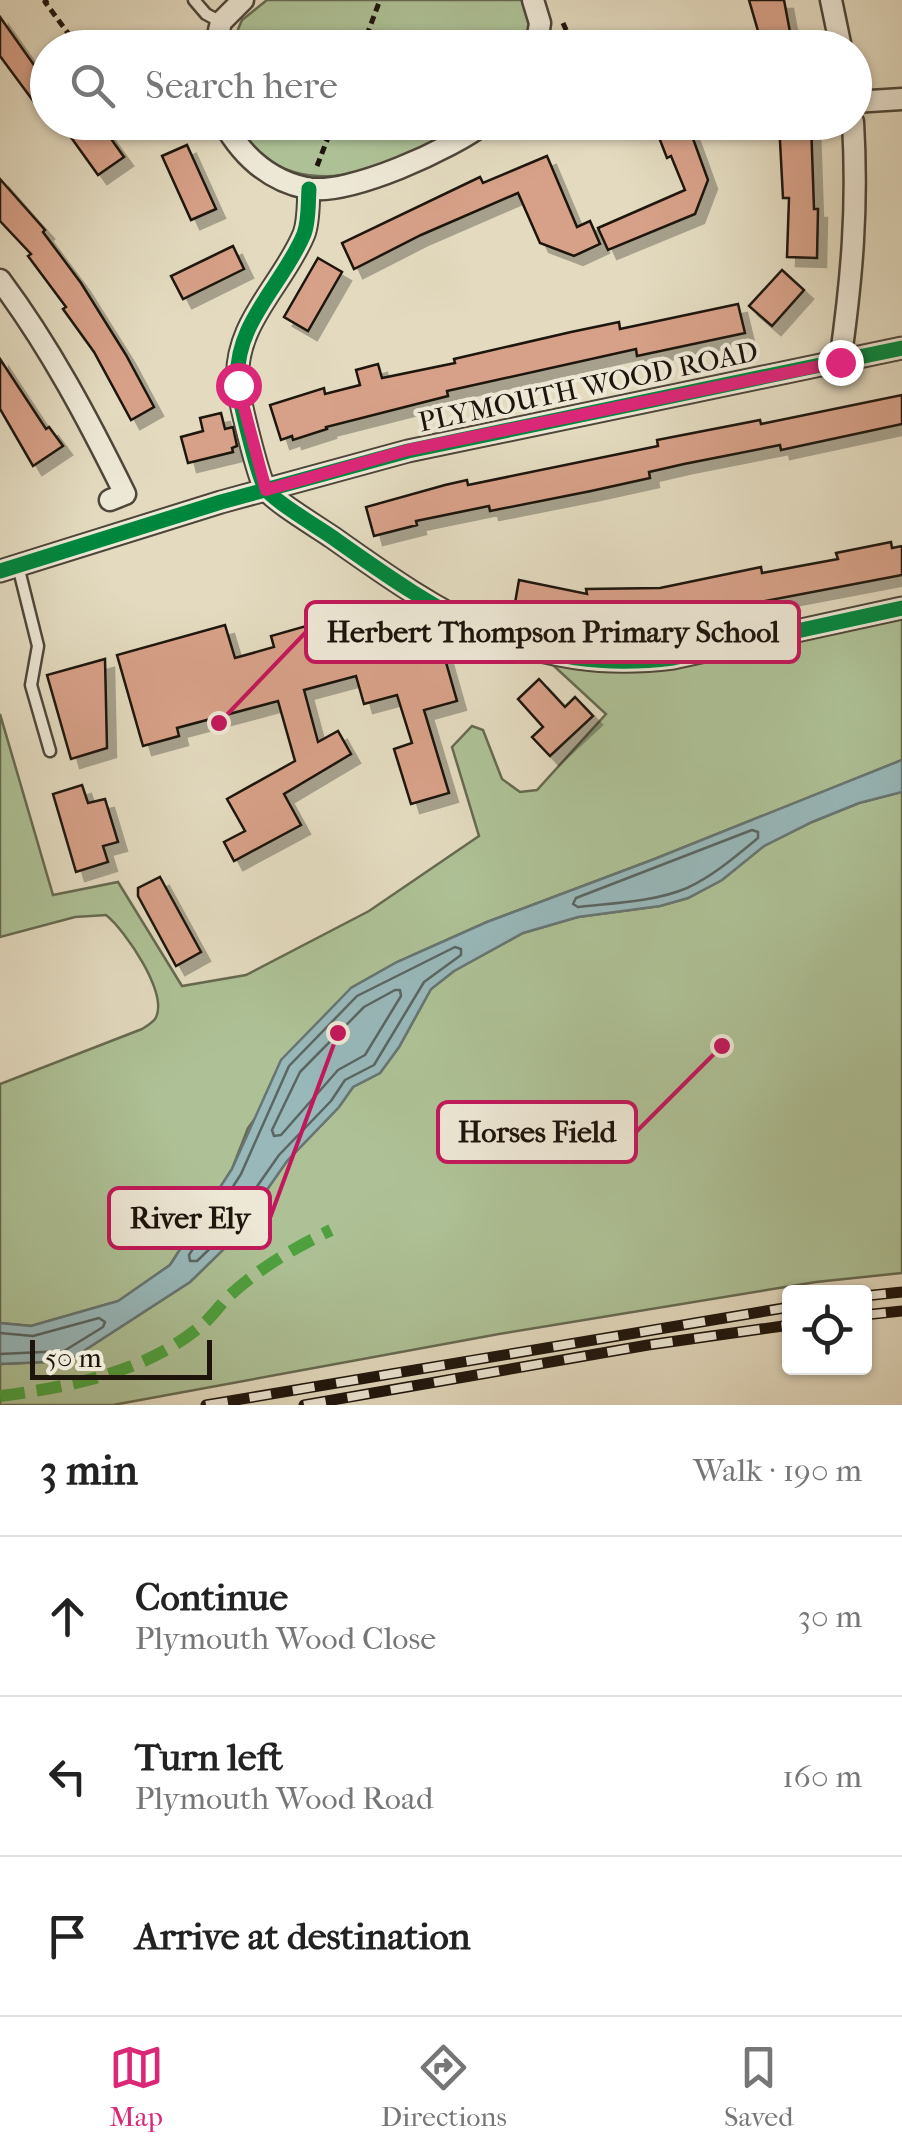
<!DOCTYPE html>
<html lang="en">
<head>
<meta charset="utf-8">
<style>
  :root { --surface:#fff; --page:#f2f2f2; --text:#222; --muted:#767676; --line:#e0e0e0; --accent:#db2777 }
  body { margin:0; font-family:"IM FELL French Canon",serif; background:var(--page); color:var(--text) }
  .controls { position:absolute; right:30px; bottom:30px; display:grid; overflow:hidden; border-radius:10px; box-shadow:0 2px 8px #0004 }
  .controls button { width:90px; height:90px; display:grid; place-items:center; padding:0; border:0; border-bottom:2px solid var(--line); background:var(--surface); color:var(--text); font:50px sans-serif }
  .scale { position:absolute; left:30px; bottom:25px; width:182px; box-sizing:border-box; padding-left:10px; border:5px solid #1d140c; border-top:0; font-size:28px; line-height:35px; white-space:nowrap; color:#1d140c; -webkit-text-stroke:8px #ede7d5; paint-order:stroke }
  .stop { position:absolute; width:30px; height:30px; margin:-22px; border:8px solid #db2777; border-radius:50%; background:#fff }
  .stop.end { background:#db2777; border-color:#fff; box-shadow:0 2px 10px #0008 }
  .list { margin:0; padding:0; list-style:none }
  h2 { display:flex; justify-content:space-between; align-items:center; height:130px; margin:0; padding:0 40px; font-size:42px }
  h2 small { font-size:32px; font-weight:400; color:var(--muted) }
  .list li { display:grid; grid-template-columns:65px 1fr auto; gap:30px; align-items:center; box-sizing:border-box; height:160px; padding:0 40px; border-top:2px solid var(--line) }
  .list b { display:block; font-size:38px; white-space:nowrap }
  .list p { margin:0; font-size:32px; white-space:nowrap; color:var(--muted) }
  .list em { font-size:32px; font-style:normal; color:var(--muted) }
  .icon { flex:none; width:55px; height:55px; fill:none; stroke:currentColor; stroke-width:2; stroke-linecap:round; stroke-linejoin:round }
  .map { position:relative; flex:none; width:902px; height:1405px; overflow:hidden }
  .search { position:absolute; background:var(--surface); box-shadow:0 2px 8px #0004; left:30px; right:30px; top:30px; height:110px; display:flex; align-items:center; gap:25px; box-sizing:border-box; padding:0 35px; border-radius:55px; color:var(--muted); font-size:38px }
  .sheet { height:610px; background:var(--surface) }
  nav { display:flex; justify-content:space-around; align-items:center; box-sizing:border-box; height:140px; border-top:2px solid var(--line); background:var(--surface); font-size:28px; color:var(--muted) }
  nav a { display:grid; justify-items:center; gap:5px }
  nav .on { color:var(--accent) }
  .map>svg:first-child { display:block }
  .green { fill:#aec196; stroke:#666a51; stroke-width:2.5 }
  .water { fill:#98b8ba; stroke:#677674; stroke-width:2.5 }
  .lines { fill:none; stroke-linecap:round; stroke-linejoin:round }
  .shore { stroke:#5a6663; stroke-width:2.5 }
  .building { fill:#d7a088; stroke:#1d140c; stroke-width:2.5; filter:url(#shadow) }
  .service-casing { stroke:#4e4639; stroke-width:15 }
  .minor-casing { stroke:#4e4639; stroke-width:25 }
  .path { stroke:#1d140c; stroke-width:5; stroke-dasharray:8 5; stroke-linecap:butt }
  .service { stroke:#ede7d5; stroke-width:10 }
  .minor { stroke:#ede7d5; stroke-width:20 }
  .rail-casing { stroke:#1d140c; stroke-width:11 }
  .rail { stroke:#ede7d5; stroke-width:8; stroke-dasharray:22; stroke-linecap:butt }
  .quiet { stroke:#4fa03e; stroke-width:12; stroke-dasharray:25 12; stroke-linecap:butt }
  .cycleway-casing { stroke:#ede7d5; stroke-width:21 }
  .cycleway { stroke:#00873e; stroke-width:15 }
  .route { stroke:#db2777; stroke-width:12 }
  .labels { text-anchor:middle; stroke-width:8; stroke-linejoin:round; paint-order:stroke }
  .street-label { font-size:28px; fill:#1d140c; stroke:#ede7d5 }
  .leader { fill:none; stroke:#c2185b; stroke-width:4 }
  .callout-dot { fill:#c2185b; stroke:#ede7d5; stroke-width:4 }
  .callout { fill:#ede7d5; stroke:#c2185b; stroke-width:4 }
  .callout-label { font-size:30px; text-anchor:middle; font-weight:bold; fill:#1d140c }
</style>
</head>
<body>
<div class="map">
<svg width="902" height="1405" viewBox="0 0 902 1405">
  <defs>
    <filter id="shadow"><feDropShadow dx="9" dy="9" stdDeviation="0" flood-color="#0004"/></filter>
  </defs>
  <rect width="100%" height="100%" fill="#e3dabf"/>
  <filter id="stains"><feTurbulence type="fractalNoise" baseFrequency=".002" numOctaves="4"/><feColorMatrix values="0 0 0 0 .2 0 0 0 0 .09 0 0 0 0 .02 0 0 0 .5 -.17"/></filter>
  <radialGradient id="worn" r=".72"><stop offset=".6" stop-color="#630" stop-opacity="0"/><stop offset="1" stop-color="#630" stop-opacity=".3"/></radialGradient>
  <g class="green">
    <path d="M267,0H526L531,37L527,48H230L242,20Z"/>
    <path d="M238,123H478C417,153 332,203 266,159C254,152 246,134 238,123Z"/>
    <path d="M902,608V760L652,860L487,922L397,962L351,988L248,1128L232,1169L170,1265L119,1301L31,1326L0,1323V1084L142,1029C147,1026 152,1023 155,1019C170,995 125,930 106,915L75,917L0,937V714L53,895L118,882L182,986L246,975L369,911L479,836L452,747L472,726L483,730L502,779L520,792L537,790L606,714L541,654L638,663Z"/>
    <path d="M902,792V1273L816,1282L499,1334L113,1405H0V1364L68,1361L190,1282L229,1244L287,1161L339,1107L353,1087L380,1073L399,1047L431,989L454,971L523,933L578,917L660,906L688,898L722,880L764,846L812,822L859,803Z"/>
  </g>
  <path class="water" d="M902,760V792L859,803L812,822L764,846L722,880L688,898L660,906L578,917L523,933L454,971L431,989L399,1047L380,1073L353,1087L339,1107L287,1161L229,1244L190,1282L68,1361L0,1364V1323L31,1326L118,1301L170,1265L232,1169L281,1060L351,988L397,962L487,922L652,860Z"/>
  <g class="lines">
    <g class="shore">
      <path d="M752,830L758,832V838C735,857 713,876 687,888C654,902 613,903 578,907L573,904L576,898Z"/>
      <path d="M455,947L461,949V955L424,982L374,1065L345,1080L331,1101L279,1155L221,1238L197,1261H190L189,1255L241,1174L289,1066L357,996Z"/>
      <path d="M395,990H400L401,996L365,1055L338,1070L281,1135L274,1136L272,1130L300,1072L364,1007Z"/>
      <path d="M0,1333L33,1336L99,1318L105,1322L103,1327L64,1351L0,1354"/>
    </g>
  </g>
  <g class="building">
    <path d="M749,0H784L793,48H763Z"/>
    <path d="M0,17L34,65L48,56V121L0,56Z"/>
    <path d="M60,122H99L124,157L98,175Z"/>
    <path d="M653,122H687L708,180L695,214L608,250L598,228L685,190L671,156L667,158Z"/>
    <path d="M779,122H811L814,209H818L817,258L787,257L789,198H783Z"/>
    <path d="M187,145L216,209L191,220L162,156Z"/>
    <path d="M547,156L577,227L590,221L600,244L574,256L540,243L518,193L421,235L354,269L342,243L480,177L483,183Z"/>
    <path d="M0,179L45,230L43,232L81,283L126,355L154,407L131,420L94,352L63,309L66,307L28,256L31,254L0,221Z"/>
    <path d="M233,246L244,269L183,299L171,276Z"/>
    <path d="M318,258L342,272L308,331L284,317Z"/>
    <path d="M782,270L804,290L772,326L749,306Z"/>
    <path d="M738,304L745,333L637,356L636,349L447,391L448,396L326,427L327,429L293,440L292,436L281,440L270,405L324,388L325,394L360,385L356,370L378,364L382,378L455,363L454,359L571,332L619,322L620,329Z"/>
    <path d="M0,359L46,429L49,427L63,446L33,466L0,409Z"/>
    <path d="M902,395V424L781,450L780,445L684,464L649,472L650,478L591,491L490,511L489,506L416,521L417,525L374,536L366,507L445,485L467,480L468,485L658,446L657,440L760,420L761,424Z"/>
    <path d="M221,413L225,429L233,427L237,446L232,448L233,452L188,463L181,437L203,431L200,418Z"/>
    <path d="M891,542L892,548L902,546V575L660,621L580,623L523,611L524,605L515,603L519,580L587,594L586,589L660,588L761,567L762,573L838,559L836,553Z"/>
    <path d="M362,610L364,618L383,612L396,658L441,645L457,701L424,710L449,793L411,804L394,749L412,743L397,695L364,704L356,676L304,690L318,742L338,731L351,754L284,794L301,825L234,861L224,842L245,831L227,799L295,761L278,701L177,728L179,736L143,746L117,655L225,625L235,658L274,647L271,636Z"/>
    <path d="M105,659L107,748L71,759L47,675Z"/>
    <path d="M539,679L565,707L575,697L593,716L550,756L532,737L543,727L518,699Z"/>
    <path d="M82,785L88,803L105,799L118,842L103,846L108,862L76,872L53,794Z"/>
    <path d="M160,877L201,952L176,966L138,896V888Z"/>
  </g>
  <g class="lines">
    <defs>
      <g id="service">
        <path d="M194,0L206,14L221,22"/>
        <path d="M18,566L38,646L31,685L50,751"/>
      </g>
      <g id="minor">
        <path d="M533,0L540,23L536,48"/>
        <path d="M831,0L841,48"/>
        <path d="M215,48L221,22L243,0"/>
        <path d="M854,102L902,99"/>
        <path d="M223,122C241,154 268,180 306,188C347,197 454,148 486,122"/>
        <path d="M309,189C308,203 309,221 304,234C283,285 232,325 238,385C239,400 258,476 265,488C271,499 319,528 332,537C443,616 531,676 673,658L902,608"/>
        <path d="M0,280C50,347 88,419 125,494L110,500"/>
        <path d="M840,362C852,278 858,207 853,122"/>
        <path d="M0,571L221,502L408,451L902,348"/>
      </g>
    </defs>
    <use href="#service" class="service-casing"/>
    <use href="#minor" class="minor-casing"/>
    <g class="path">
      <path d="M48,0L45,2L79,48"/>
      <path d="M563,23L574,48"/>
      <path d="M362,48L380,0"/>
      <path d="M127,122L130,128L149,137L191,122"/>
      <path d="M317,166L334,122"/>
    </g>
    <use href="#service" class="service"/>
    <use href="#minor" class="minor"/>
    <defs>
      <g id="rail">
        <path d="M864,1296L902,1292"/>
        <path d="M864,1315L902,1311"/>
        <path d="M206,1405L790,1307"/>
        <path d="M304,1405L648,1345L790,1325"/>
      </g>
    </defs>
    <use href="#rail" class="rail-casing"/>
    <use href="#rail" class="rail"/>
    <path class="quiet" d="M0,1396C70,1387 147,1372 202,1325C212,1317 219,1306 228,1297C259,1268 294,1248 331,1230"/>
    <defs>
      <g id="cycleway">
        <path d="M309,189C308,203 309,221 304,234C283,285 232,325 238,385C239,400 258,476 265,488C271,499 319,528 332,537C443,616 531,676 673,658L902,608"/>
        <path d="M0,571L221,502L408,451L902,348"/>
      </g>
    </defs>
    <use href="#cycleway" class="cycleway-casing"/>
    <use href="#cycleway" class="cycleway"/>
  </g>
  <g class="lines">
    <path class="route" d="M238,385L266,490L408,450L840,362"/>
  </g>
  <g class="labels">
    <g class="street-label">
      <text transform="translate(588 386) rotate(-12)" y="10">PLYMOUTH WOOD ROAD</text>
    </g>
  </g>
  <path class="leader" d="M219 723L306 632M722 1046L636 1132M338 1033L270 1218"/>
  <g class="callout-dot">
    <circle cx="219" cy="723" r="10"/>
    <circle cx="722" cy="1046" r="10"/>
    <circle cx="338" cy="1033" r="10"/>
  </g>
  <g class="callout">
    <rect x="306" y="602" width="493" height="60" rx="10"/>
    <rect x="438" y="1102" width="198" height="60" rx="10"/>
    <rect x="109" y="1188" width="161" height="60" rx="10"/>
  </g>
  <g class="callout-label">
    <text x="553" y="642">Herbert Thompson Primary School</text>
    <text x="537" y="1142">Horses Field</text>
    <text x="190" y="1228">River Ely</text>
  </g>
  <rect width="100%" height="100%" filter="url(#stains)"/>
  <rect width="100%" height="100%" fill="url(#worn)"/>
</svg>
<div class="controls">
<button><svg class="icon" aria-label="locate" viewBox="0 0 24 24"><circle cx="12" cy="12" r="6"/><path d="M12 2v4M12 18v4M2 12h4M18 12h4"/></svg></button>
</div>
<div class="scale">50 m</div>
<div class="stop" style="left:238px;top:385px"></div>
<div class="stop end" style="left:840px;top:362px"></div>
<div class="search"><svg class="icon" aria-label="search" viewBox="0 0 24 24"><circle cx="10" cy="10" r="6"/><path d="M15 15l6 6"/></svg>Search here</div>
</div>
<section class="sheet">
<h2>3 min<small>Walk · 190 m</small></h2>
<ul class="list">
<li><svg class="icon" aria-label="ahead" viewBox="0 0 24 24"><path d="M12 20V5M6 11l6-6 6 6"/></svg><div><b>Continue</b><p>Plymouth Wood Close</p></div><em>30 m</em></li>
<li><svg class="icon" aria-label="left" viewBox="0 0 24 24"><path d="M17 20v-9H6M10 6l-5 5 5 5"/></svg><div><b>Turn left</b><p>Plymouth Wood Road</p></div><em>160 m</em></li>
<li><svg class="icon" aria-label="arrive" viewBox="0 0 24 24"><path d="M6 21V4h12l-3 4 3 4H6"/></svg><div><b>Arrive at destination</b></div></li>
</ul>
</section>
<nav>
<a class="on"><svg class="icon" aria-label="map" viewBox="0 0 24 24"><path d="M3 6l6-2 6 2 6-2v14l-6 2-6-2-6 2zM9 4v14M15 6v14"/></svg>Map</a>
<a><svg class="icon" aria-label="directions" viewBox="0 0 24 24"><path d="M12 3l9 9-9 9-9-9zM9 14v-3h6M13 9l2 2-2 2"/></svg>Directions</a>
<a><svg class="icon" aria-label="saved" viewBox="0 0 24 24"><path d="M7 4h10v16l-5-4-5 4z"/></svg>Saved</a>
</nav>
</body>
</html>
